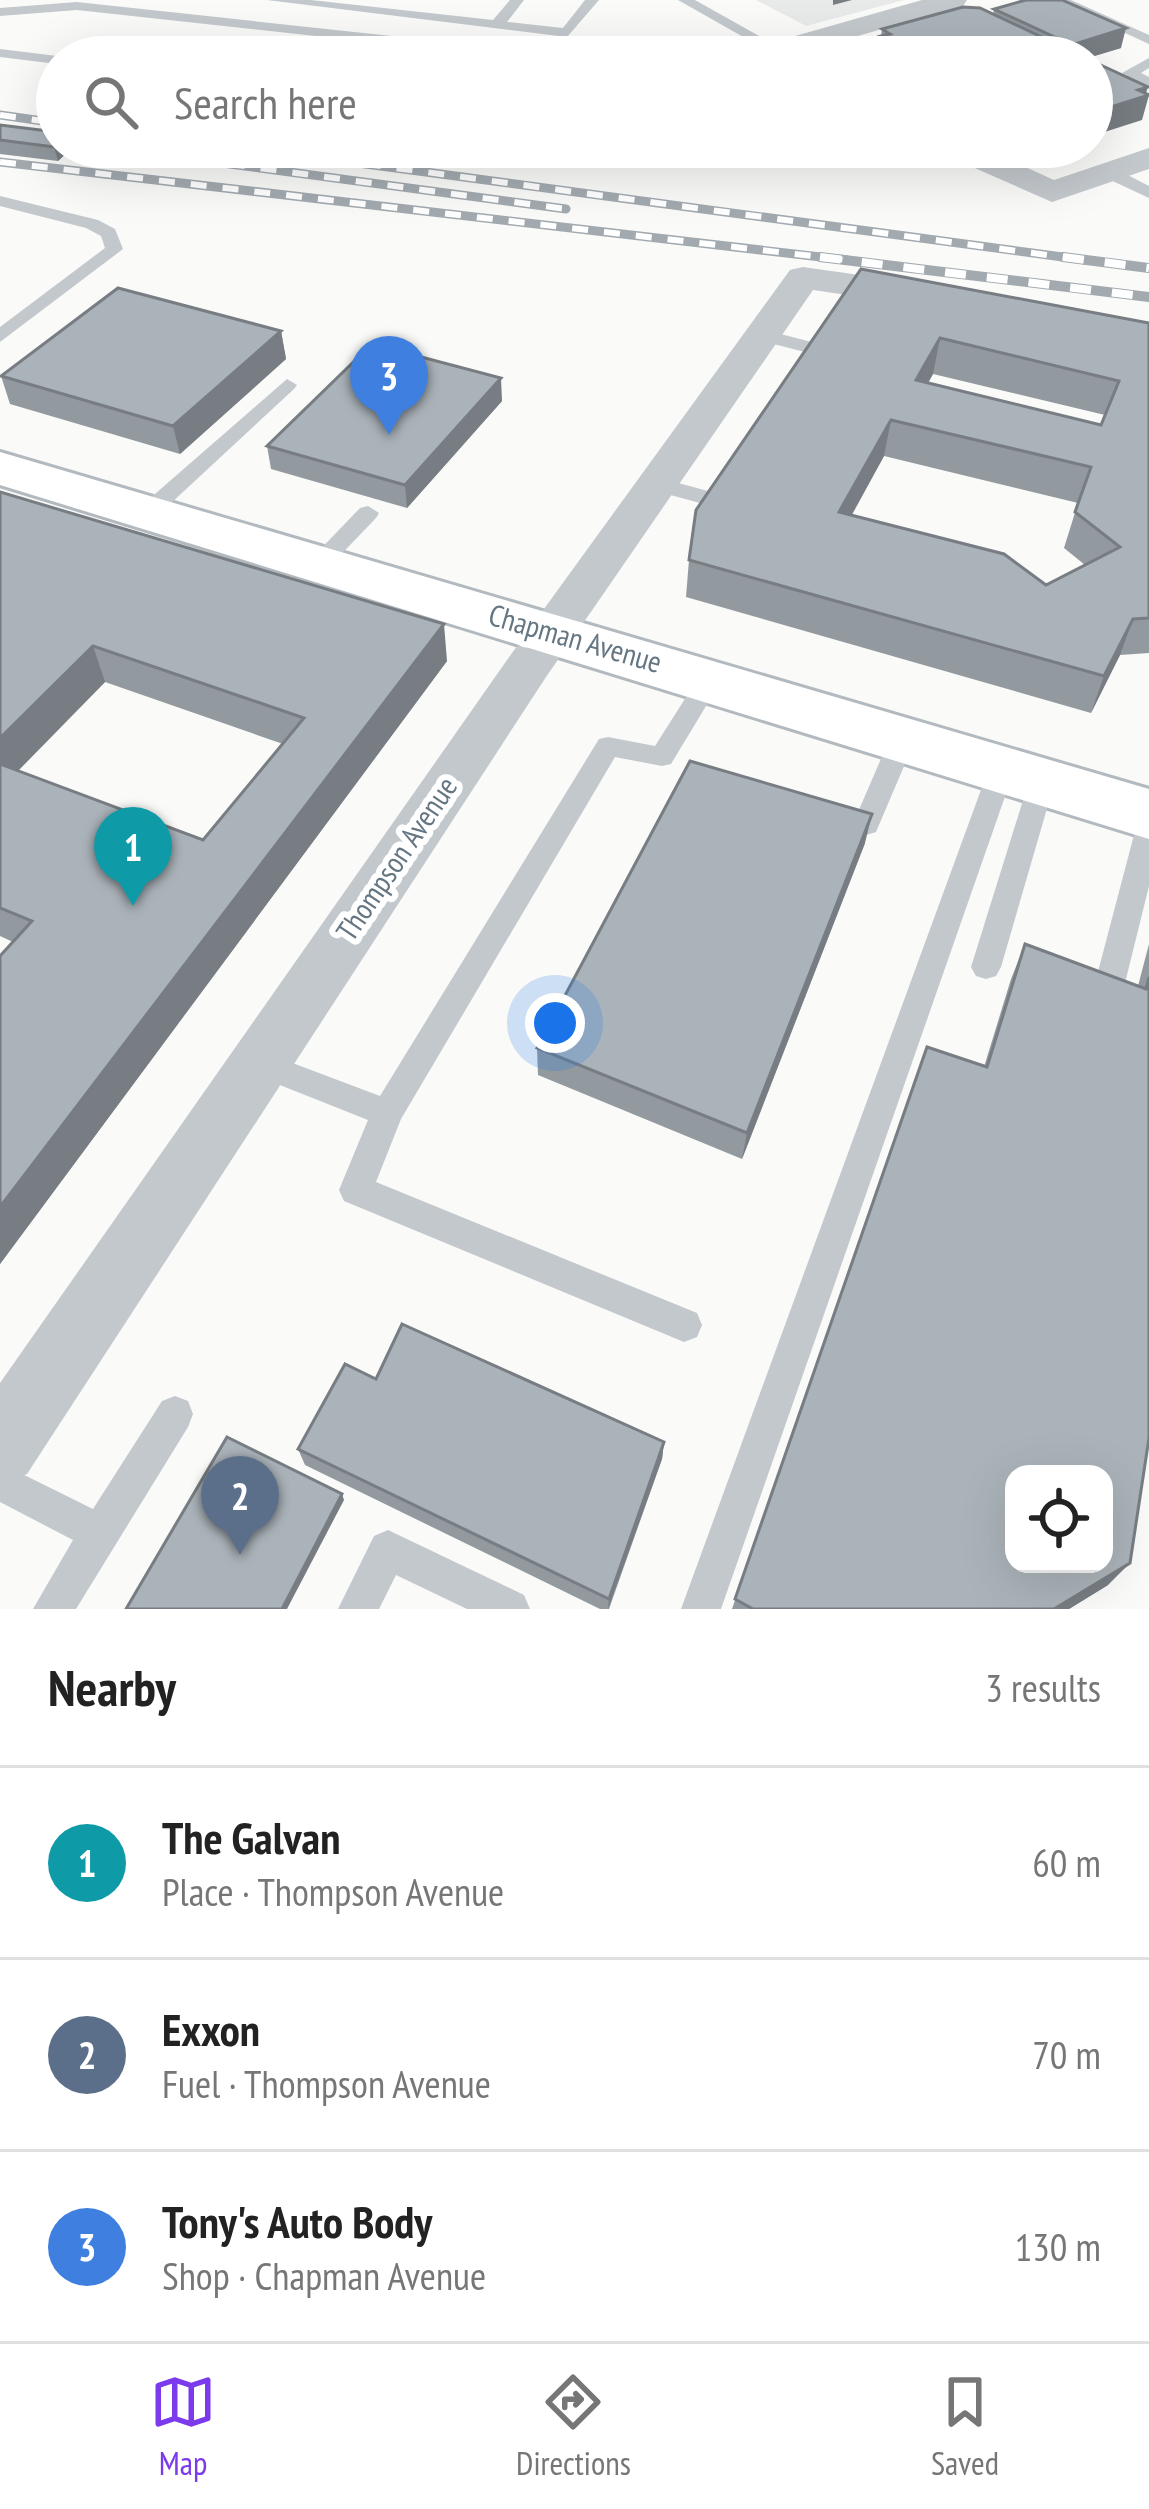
<!DOCTYPE html>
<html lang="en">
<head>
<meta charset="utf-8">
<style>
  :root { --surface:#fff; --page:#f2f2f2; --text:#222; --muted:#767676; --line:#e0e0e0; --accent:#7c3aed }
  body { margin:0; font-family:"PT Sans Narrow",sans-serif; background:var(--page); color:var(--text) }
  .controls { position:absolute; right:36px; bottom:36px; display:grid; overflow:hidden; border-radius:24px; box-shadow:0 12px 48px #0002 }
  .controls button { width:108px; height:108px; display:grid; place-items:center; padding:0; border:0; border-bottom:3px solid var(--line); background:var(--surface); color:var(--text); font:60px sans-serif }
  .you { position:absolute; left:555px; top:1023px; width:42px; height:42px; margin:-30px; border:9px solid #fff; border-radius:50%; background:#1a73e8; box-shadow:0 0 0 18px #1a73e833 }
  .badge { display:grid; place-items:center; width:78px; height:78px; border-radius:50%; background:var(--accent); color:#fff; font-size:39px; font-weight:700 }
  .pin { position:absolute; translate:-50% -99px; filter:drop-shadow(0 3px 6px #0008) }
  .pin::after { content:''; position:absolute; top:63px; width:42px; height:36px; background:inherit; clip-path:polygon(0 0,100% 0,50% 100%) }
  .list { margin:0; padding:0; list-style:none }
  h2 { display:flex; justify-content:space-between; align-items:center; height:156px; margin:0; padding:0 48px; font-size:51px }
  h2 small { font-size:39px; font-weight:400; color:var(--muted) }
  .list li { display:grid; grid-template-columns:78px 1fr auto; gap:36px; align-items:center; box-sizing:border-box; height:192px; padding:0 48px; border-top:3px solid var(--line) }
  .list b { display:block; font-size:45px; white-space:nowrap }
  .list p { margin:0; font-size:39px; white-space:nowrap; color:var(--muted) }
  .list em { font-size:39px; font-style:normal; color:var(--muted) }
  .icon { flex:none; width:66px; height:66px; fill:none; stroke:currentColor; stroke-width:2; stroke-linecap:round; stroke-linejoin:round }
  .map { position:relative; flex:none; width:1149px; height:1609px; overflow:hidden }
  .search { position:absolute; background:var(--surface); box-shadow:0 12px 48px #0002; left:36px; right:36px; top:36px; height:132px; display:flex; align-items:center; gap:30px; box-sizing:border-box; padding:0 42px; border-radius:66px; color:var(--muted); font-size:45px }
  .sheet { height:732px; background:var(--surface) }
  nav { display:flex; justify-content:space-around; align-items:center; box-sizing:border-box; height:168px; border-top:3px solid var(--line); background:var(--surface); font-size:33px; color:var(--muted) }
  nav a { display:grid; justify-items:center; gap:6px }
  nav .on { color:var(--accent) }
  .map>svg:first-child { display:block }
  .built { fill:#e8e9e9 }
  .lines { fill:none; stroke-linecap:round; stroke-linejoin:round }
  .secondary-casing { stroke:#b3babf; stroke-width:6 }
  .lane { fill:#c3c8cc; fill-rule:evenodd }
  .street { fill:#c3c8cc; fill-rule:evenodd }
  .secondary { fill:#fff; fill-rule:evenodd }
  .rail-far1-casing { stroke:#a2aab0; stroke-width:9 }
  .rail-casing { stroke:#a2aab0; stroke-width:10 }
  .rail-far1 { stroke:#fff; stroke-width:6; stroke-dasharray:16; stroke-linecap:butt }
  .rail { stroke:#fff; stroke-width:8; stroke-dasharray:21; stroke-linecap:butt }
  .wall { fill:#929a9f; fill-rule:evenodd }
  .shaded-wall { fill:#777d82 }
  .building { fill:#aab3b9; stroke:#777d82; stroke-width:3; fill-rule:evenodd }
  .labels { text-anchor:middle; stroke-width:12; stroke-linejoin:round; paint-order:stroke }
  .street-label { font-size:30px; fill:#657683; stroke:#fff }
</style>
</head>
<body>
<div class="map">
<svg width="1149" height="1609" viewBox="0 0 1149 1609">
  <rect width="100%" height="100%" fill="#fafaf8"/>
  <path class="built" d="M756,0H904L806,26Z"/>
  <g class="lines">
    <defs>
      <path id="secondary" d="M0,452L1149,789V839L0,485Z"/>
    </defs>
    <use href="#secondary" class="secondary-casing"/>
    <g class="lane">
      <path d="M267,0H311L493,20L510,0H524L507,22L563,28L585,0H599L567,37Z"/>
      <path d="M678,0H695L784,50L754,57H708L761,47Z"/>
      <path d="M1053,0H1071L1149,35V44Z"/>
      <path d="M77,2L549,53L556,57H508L77,10L0,16V8Z"/>
      <path d="M0,49L57,56L62,57H57V64L0,57Z"/>
      <path d="M1149,58V68L1141,73L1149,77V88L1122,73Z"/>
      <path d="M1104,169H1116L1149,186V198L1104,177Z"/>
      <path d="M0,196L98,220L115,229L123,249L0,342V327L105,248L101,236L86,228L0,206Z"/>
      <path d="M765,330L831,347L834,351L824,357L758,340L755,336Z"/>
      <path d="M287,379L297,385L294,389L156,517H140V507Z"/>
      <path d="M660,478L730,497L733,502L722,509L652,490V480Z"/>
      <path d="M368,506L379,513L376,518L328,568H312L308,563L312,558L360,508Z"/>
      <path d="M711,669L723,678L671,764L662,766L615,757L401,1119L376,1182L697,1313L702,1325L697,1337L684,1342L344,1201L339,1190L368,1120L247,1072L242,1063L247,1054L258,1050L380,1096L599,739L608,737L655,746L702,672Z"/>
      <path d="M903,729L916,738L876,832L866,835L833,824L829,817L833,810L843,807L858,812L890,738Z"/>
      <path d="M1002,758L1015,768L721,1609H681L989,768Z"/>
      <path d="M1042,771L1055,781L1001,967L996,976L986,979L976,976L971,967L1029,781Z"/>
      <path d="M1149,821V886L1125,983L1121,992L1110,995L1099,992L1095,983L1135,831L1139,824Z"/>
      <path d="M175,1396L188,1401L193,1414L188,1427L76,1609H33L73,1540L0,1502V1463L93,1509L162,1401Z"/>
      <path d="M388,1530L524,1595L530,1609H467L396,1575L379,1609H338L374,1536Z"/>
    </g>
    <g class="street">
      <path d="M922,0H967L963,6L784,57L767,56L762,50L767,44Z"/>
      <path d="M938,147H981L1054,180L1149,148V169L1052,202L943,154Z"/>
      <path d="M803,267L923,284L936,287L942,295L936,303L923,306L813,290L546,677L27,1474L0,1485V1383L512,653L790,270Z"/>
    </g>
    <use href="#secondary" class="secondary"/>
    <defs>
      <g id="rail-far1">
        <path d="M0,115L57,123"/>
        <path d="M102,147L566,209"/>
        <path d="M238,147L1085,260"/>
        <path d="M0,162L847,260"/>
      </g>
      <g id="rail">
        <path d="M820,257L1149,297"/>
        <path d="M1063,257L1149,268"/>
      </g>
    </defs>
    <use href="#rail-far1" class="rail-far1-casing"/>
    <use href="#rail" class="rail-casing"/>
    <use href="#rail-far1" class="rail-far1"/>
    <use href="#rail" class="rail"/>
  </g>
  <g class="wall">
    <path d="M994,9L1121,48L1091,57H878L882,29L993,14Z"/>
    <path d="M0,125L57,147L72,148L58,161L0,154Z"/>
    <path d="M861,269L1149,323V653L1120,655L1091,713L686,597L689,560ZM933,374L1105,415L1101,425L928,383ZM884,456L1078,503L1064,548L1085,565L1046,585L852,515Z"/>
    <path d="M281,331L286,359L180,454L10,404L1,376Z"/>
    <path d="M502,401L407,508L271,469L267,446Z"/>
    <path d="M0,492L447,661L0,1264L13,942L0,936ZM105,682L283,744L203,840L18,771Z"/>
    <path d="M865,843L742,1159L538,1075L537,1048Z"/>
    <path d="M1025,944L1138,986L1149,944V1438L1108,1585L1069,1609H732L927,1047L984,1067L1011,979Z"/>
    <path d="M376,1379L664,1442L662,1459L609,1609H600L305,1465L298,1449Z"/>
  </g>
  <g class="shaded-wall">
    <path d="M833,0H852L833,5Z"/>
    <path d="M1126,28L1121,48L1091,57H1069L1072,45Z"/>
    <path d="M1148,87L1145,96L1149,95L1142,120L1092,136V113Z"/>
    <path d="M57,144V147L72,148L58,161L54,147Z"/>
    <path d="M281,331L286,359L180,454L173,426Z"/>
    <path d="M940,338L933,374L909,415L916,380Z"/>
    <path d="M501,378L502,401L407,508L405,485Z"/>
    <path d="M891,420L884,456L833,548L839,512Z"/>
    <path d="M1133,619L1120,655L1091,713L1104,676Z"/>
    <path d="M444,624L447,661L0,1264V1207Z"/>
    <path d="M93,646L105,682L0,789V738Z"/>
    <path d="M872,814L865,843L742,1159L747,1133Z"/>
    <path d="M664,1442L662,1459L608,1609L609,1599Z"/>
    <path d="M342,1494L344,1500L287,1609H282Z"/>
    <path d="M1130,1563L1108,1585L1069,1609H1054Z"/>
  </g>
  <g class="building">
    <path d="M1026,0H1062L1126,28L1072,45L994,9Z"/>
    <path d="M963,7L980,8L1084,57H922L881,36L890,34L882,29Z"/>
    <path d="M1092,61L1148,87L1138,90L1149,95L1092,113Z"/>
    <path d="M0,125L57,132V144L54,147L0,140Z"/>
    <path d="M861,269L1149,323V618L1133,619L1104,676L689,560L696,510ZM940,338L1119,381L1101,425L916,380ZM891,420L1091,467L1075,512L1120,547L1046,585L1004,554L839,512Z"/>
    <path d="M118,288L281,331L173,426L1,376Z"/>
    <path d="M372,344L501,378L405,485L267,446Z"/>
    <path d="M0,492L444,624L0,1207V956L32,921L0,908V764L203,840L304,718L93,646L0,738Z"/>
    <path d="M690,761L872,814L747,1133L537,1048Z"/>
    <path d="M1025,944L1146,989L1149,977V1438L1130,1563L1054,1609H753L735,1599L927,1047L987,1067ZM1014,1474H1104V1564H1014Z"/>
    <path d="M402,1324L664,1442L609,1599L298,1449L345,1364L376,1379Z"/>
    <path d="M227,1437L342,1494L282,1609H126Z"/>
  </g>
  <g class="labels">
    <g class="street-label">
      <text transform="translate(575 639) rotate(16)" y="10">Chapman Avenue</text>
      <text transform="translate(397 859) rotate(-56)" y="10">Thompson Avenue</text>
    </g>
  </g>
</svg>
<div class="controls">
<button><svg class="icon" aria-label="locate" viewBox="0 0 24 24"><circle cx="12" cy="12" r="6"/><path d="M12 2v4M12 18v4M2 12h4M18 12h4"/></svg></button>
</div>
<div class="you"></div>
<div class="pin badge" style="left:133px;top:906px;background:#0f9aa8">1</div>
<div class="pin badge" style="left:240px;top:1555px;background:#5c6f8a">2</div>
<div class="pin badge" style="left:389px;top:435px;background:#3f7fe0">3</div>
<div class="search"><svg class="icon" aria-label="search" viewBox="0 0 24 24"><circle cx="10" cy="10" r="6"/><path d="M15 15l6 6"/></svg>Search here</div>
</div>
<section class="sheet">
<h2>Nearby<small>3 results</small></h2>
<ul class="list">
<li><span class="badge" style="background:#0f9aa8">1</span><div><b>The Galvan</b><p>Place · Thompson Avenue</p></div><em>60 m</em></li>
<li><span class="badge" style="background:#5c6f8a">2</span><div><b>Exxon</b><p>Fuel · Thompson Avenue</p></div><em>70 m</em></li>
<li><span class="badge" style="background:#3f7fe0">3</span><div><b>Tony's Auto Body</b><p>Shop · Chapman Avenue</p></div><em>130 m</em></li>
</ul>
</section>
<nav>
<a class="on"><svg class="icon" aria-label="map" viewBox="0 0 24 24"><path d="M3 6l6-2 6 2 6-2v14l-6 2-6-2-6 2zM9 4v14M15 6v14"/></svg>Map</a>
<a><svg class="icon" aria-label="directions" viewBox="0 0 24 24"><path d="M12 3l9 9-9 9-9-9zM9 14v-3h6M13 9l2 2-2 2"/></svg>Directions</a>
<a><svg class="icon" aria-label="saved" viewBox="0 0 24 24"><path d="M7 4h10v16l-5-4-5 4z"/></svg>Saved</a>
</nav>
</body>
</html>
